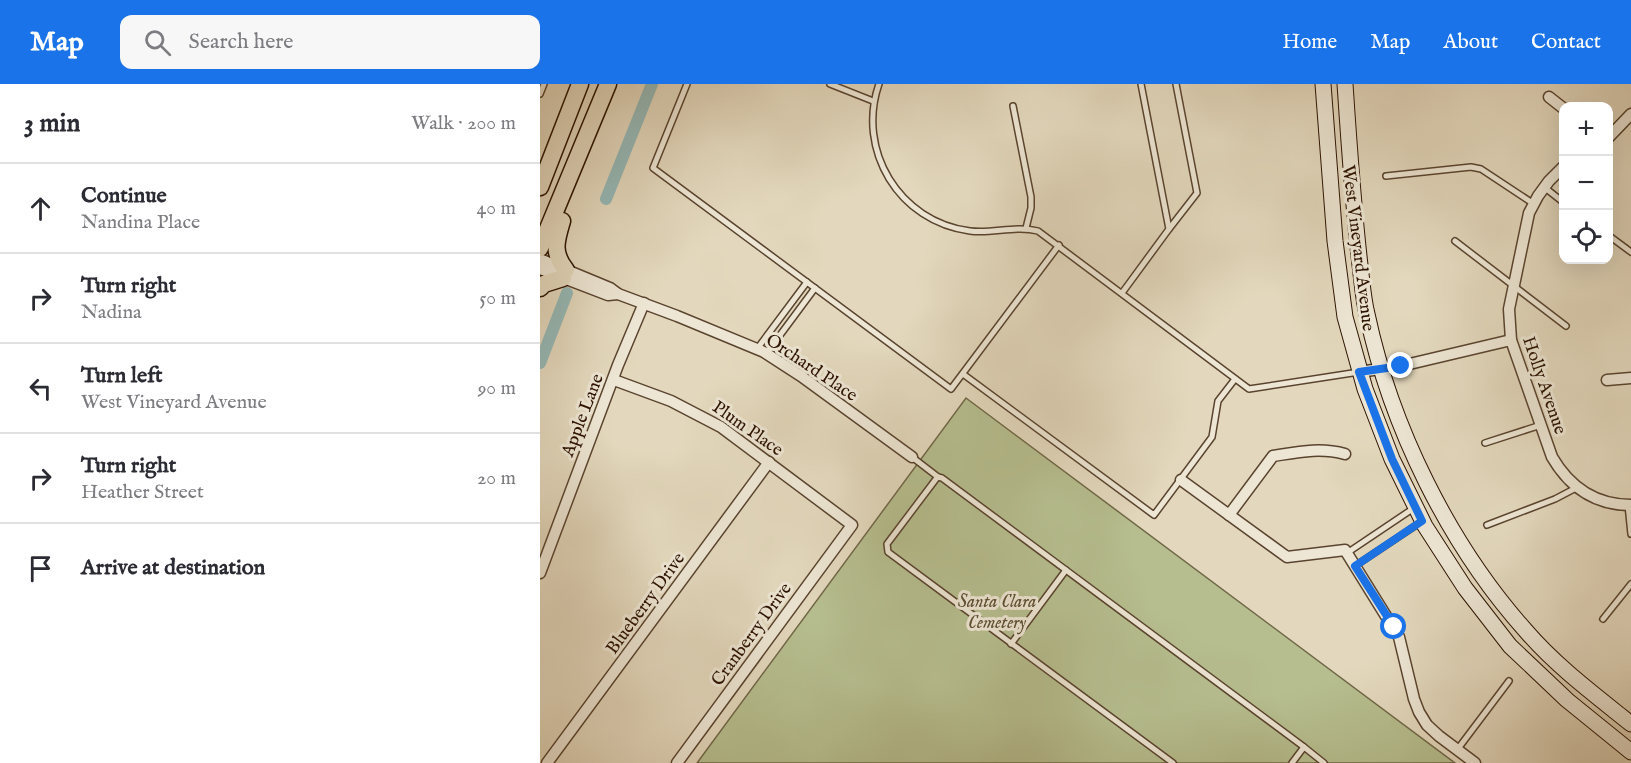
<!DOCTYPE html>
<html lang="en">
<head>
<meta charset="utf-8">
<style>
  :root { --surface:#fff; --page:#f7f7f7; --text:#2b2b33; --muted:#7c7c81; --line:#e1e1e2; --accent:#1a73e8 }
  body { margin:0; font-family:"IM FELL English",serif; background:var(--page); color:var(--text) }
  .controls { position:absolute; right:18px; top:18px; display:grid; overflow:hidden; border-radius:12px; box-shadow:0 6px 24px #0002 }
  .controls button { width:54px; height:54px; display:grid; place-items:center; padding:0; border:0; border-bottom:2px solid var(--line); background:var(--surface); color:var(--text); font:30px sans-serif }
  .stop { position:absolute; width:18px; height:18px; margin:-14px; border:4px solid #1a73e8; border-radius:50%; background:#fff }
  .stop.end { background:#1a73e8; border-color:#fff; box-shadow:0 2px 6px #0008 }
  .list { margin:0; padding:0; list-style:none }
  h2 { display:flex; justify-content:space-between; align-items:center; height:78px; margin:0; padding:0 24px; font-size:26px }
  h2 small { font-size:20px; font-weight:400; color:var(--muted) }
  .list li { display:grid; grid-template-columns:39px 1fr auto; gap:18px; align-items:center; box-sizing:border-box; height:90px; padding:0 24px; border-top:2px solid var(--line) }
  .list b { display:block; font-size:22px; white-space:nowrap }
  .list p { margin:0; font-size:20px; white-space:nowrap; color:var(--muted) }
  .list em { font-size:20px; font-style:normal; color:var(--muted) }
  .icon { flex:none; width:33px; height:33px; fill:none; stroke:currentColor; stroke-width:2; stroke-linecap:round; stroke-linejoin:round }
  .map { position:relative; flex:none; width:1091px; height:679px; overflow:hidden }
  header { display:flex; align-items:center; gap:36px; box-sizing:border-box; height:84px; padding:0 30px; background:var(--accent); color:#fff }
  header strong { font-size:28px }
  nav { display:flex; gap:33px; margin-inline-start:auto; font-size:21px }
  .search { width:420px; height:54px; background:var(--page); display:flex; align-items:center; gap:15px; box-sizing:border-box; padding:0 21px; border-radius:12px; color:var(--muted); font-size:22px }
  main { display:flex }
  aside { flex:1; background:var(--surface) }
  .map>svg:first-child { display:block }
  .green { fill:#b6be8f; stroke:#716848; stroke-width:1.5 }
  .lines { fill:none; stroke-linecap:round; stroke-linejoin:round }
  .canal { stroke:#96b9b7; stroke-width:12 }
  .service-casing { stroke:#5a442f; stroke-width:8 }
  .minor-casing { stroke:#5a442f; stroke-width:13 }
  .secondary-casing { stroke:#2c1200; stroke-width:17 }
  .primary-casing { stroke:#2c1200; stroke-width:19 }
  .service { stroke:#ede6d4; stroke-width:5 }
  .minor { stroke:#ede6d4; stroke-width:10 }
  .secondary { stroke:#ede6d4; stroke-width:15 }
  .primary { stroke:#e3d8bd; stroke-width:16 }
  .route { stroke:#1a73e8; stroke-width:8 }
  .labels { text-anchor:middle; stroke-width:6; stroke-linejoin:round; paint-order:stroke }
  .street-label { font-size:18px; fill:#2c1200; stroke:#ede6d4 }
  .park-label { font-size:18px; font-style:italic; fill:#5c4e32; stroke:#ede6d4 }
</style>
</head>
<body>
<header>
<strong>Map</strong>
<div class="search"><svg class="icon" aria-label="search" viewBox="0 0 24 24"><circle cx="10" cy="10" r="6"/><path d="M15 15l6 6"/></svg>Search here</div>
<nav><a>Home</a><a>Map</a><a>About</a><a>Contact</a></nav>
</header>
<main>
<aside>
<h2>3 min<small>Walk · 200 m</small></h2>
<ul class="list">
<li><svg class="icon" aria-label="ahead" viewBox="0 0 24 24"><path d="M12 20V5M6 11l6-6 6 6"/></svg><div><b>Continue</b><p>Nandina Place</p></div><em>40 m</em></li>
<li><svg class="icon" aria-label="right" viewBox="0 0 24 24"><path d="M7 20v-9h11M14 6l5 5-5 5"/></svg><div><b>Turn right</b><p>Nadina</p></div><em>50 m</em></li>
<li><svg class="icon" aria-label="left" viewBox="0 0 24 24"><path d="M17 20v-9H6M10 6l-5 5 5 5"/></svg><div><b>Turn left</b><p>West Vineyard Avenue</p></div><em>90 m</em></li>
<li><svg class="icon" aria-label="right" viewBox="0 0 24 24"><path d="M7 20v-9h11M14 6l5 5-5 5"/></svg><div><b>Turn right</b><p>Heather Street</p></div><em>20 m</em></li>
<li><svg class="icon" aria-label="arrive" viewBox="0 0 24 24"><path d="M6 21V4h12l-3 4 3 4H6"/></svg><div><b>Arrive at destination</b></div></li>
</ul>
</aside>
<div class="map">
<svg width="1091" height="679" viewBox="0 0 1091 679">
  <rect width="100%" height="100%" fill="#e3d8bd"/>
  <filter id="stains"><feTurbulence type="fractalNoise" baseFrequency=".00333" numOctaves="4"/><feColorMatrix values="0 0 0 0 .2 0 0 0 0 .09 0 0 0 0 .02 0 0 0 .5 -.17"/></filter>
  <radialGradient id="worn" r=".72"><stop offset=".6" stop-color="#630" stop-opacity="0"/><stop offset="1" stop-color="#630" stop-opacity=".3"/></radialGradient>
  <path class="green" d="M426,314L915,679H157Z"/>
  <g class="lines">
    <g class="canal">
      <path d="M66,115L112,0"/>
      <path d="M0,279L27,209"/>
    </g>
    <defs>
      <g id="service">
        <path d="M147,0L113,84L411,305L519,161"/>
        <path d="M290,0L333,17"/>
        <path d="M339,0C316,66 359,138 430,147C453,150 475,141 498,147L709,305L819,288"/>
        <path d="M0,10L4,0"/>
        <path d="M473,22L491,113V124L486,144"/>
        <path d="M846,92L931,83L941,85L994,120"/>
        <path d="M1004,103L1023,118"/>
        <path d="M629,145L657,109L636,0"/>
        <path d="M1068,151L1091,168"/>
        <path d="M915,157L1026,242"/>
        <path d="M582,209L629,145L601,0"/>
        <path d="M217,265L267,198"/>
        <path d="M226,270L275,204"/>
        <path d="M423,290L614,431L672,353L678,317L695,295"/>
        <path d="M945,359L1001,341"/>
        <path d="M372,373L398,393"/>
        <path d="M1088,421L1091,450"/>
        <path d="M947,441L1015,415L1036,404"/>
        <path d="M807,469L874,424"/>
        <path d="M815,482L881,438"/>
        <path d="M1063,535L1091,500"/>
        <path d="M471,560L526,486"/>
        <path d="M917,666L969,597"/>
        <path d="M633,679L348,468L347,460L396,395L398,393L402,394L764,663"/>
        <path d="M752,679L764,663L784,679"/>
      </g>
      <g id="minor">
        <path d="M1009,13L1023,24"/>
        <path d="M1068,54L1091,30"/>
        <path d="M1023,83L1009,97L998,112L989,129L969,225L971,256L1012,373C1030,404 1055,421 1091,421"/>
        <path d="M0,175L70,204L78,210L137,232L224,268L261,292L372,373"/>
        <path d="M0,185L68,211L78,210"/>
        <path d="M819,288L861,282L971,256"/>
        <path d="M74,296L131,317L181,343L312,441L137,679"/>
        <path d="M1067,296L1091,294"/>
        <path d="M641,396L747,473L805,466L859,553L874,615L879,628L887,641L899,652L935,679"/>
        <path d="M689,431L733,372C758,368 780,363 805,370"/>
        <path d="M0,489L78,281L104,219"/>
        <path d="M7,679L229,378"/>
      </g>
      <g id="secondary">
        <path d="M783,0L795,157L805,233L825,305L852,375L885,442L925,504L970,562L1027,616L1091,668"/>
        <path d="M805,0C809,60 813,121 820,181C822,197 823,214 827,230C851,343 909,461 986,547C1016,582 1055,611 1091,640"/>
      </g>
      <g id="primary">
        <path d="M0,103L40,0"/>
        <path d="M22,137C16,157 12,169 26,186"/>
        <path d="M0,164L68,0"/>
        <path d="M0,204L4,200L23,194"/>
      </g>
    </defs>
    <use href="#service" class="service-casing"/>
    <use href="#minor" class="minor-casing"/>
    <use href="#secondary" class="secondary-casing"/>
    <use href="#primary" class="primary-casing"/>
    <use href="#service" class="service"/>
    <use href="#minor" class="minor"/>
    <use href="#secondary" class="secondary"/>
    <use href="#primary" class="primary"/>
  </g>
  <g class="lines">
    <path class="route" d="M854,543L815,482L882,437L852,375L819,288L861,282"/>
  </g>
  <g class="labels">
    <g class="street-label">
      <text transform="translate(819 164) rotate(83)" y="6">West Vineyard Avenue</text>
      <text transform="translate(272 283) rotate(34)" y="6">Orchard Place</text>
      <text transform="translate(1005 301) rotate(71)" y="6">Holly Avenue</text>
      <text transform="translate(42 331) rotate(-69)" y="6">Apple Lane</text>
      <text transform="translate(208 344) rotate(35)" y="6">Plum Place</text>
      <text transform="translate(105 519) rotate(-54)" y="6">Blueberry Drive</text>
      <text transform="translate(211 550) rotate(-54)" y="6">Cranberry Drive</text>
    </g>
    <g class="park-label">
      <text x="457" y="523">Santa Clara<tspan x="457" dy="21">Cemetery</tspan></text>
    </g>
  </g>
  <rect width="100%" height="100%" filter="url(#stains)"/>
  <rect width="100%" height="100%" fill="url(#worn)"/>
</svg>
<div class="controls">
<button>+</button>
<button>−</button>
<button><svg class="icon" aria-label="locate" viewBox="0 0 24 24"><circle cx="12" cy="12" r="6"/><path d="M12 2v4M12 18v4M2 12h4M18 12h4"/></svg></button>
</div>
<div class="stop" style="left:854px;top:543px"></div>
<div class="stop end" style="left:861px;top:282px"></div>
</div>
</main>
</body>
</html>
